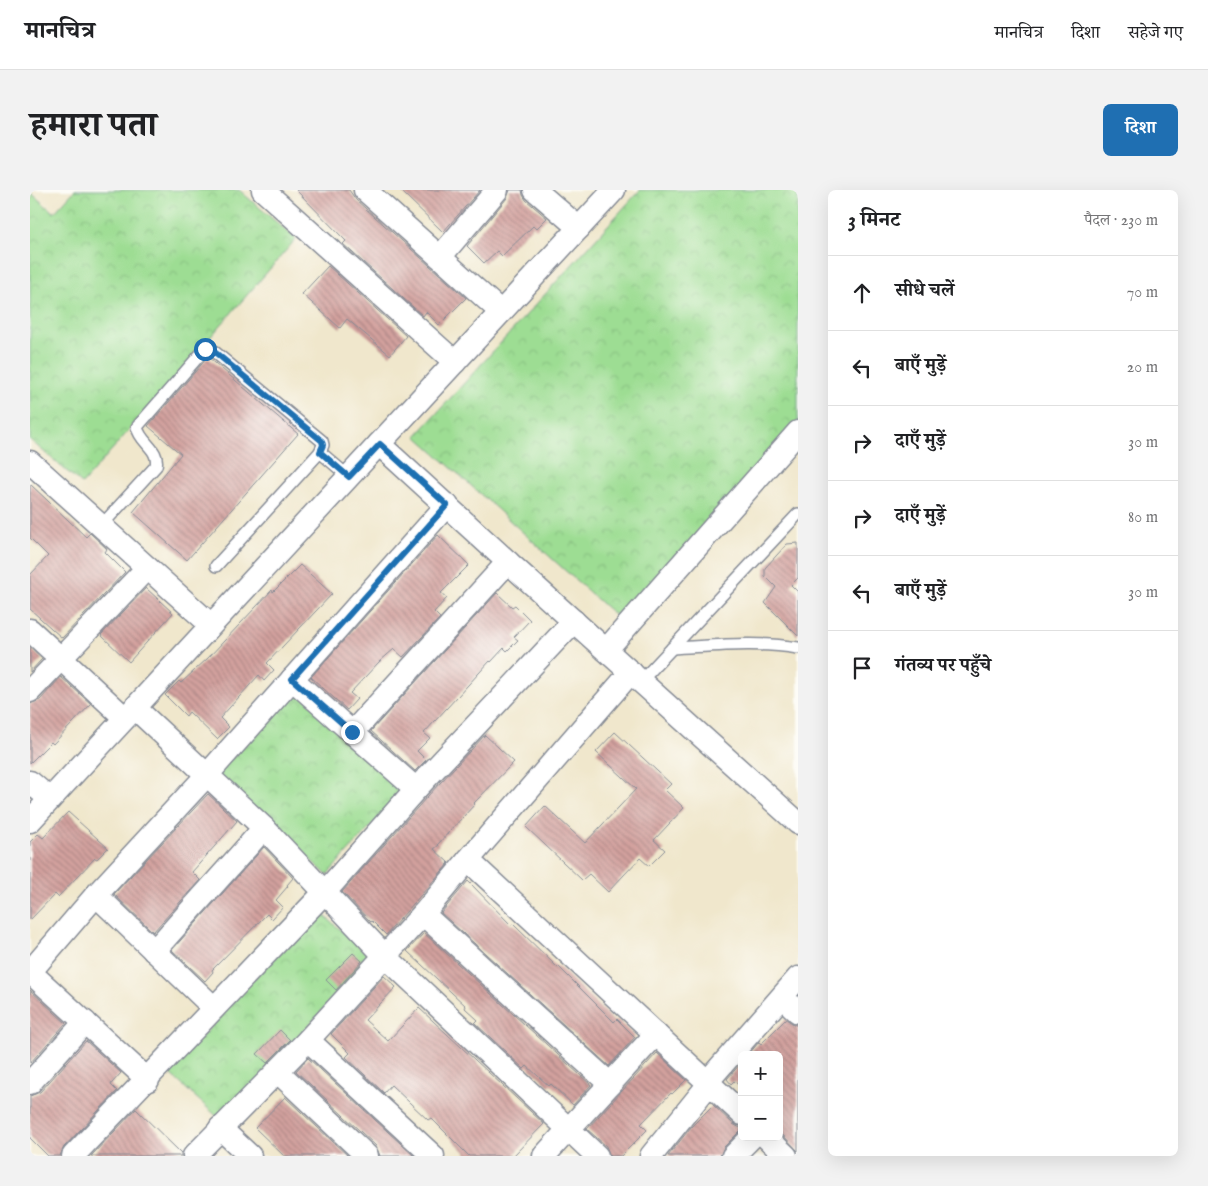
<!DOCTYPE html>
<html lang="hi">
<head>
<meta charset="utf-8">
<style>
  :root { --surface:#fff; --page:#f2f2f2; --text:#202124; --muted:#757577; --line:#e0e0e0; --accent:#1f6fb2 }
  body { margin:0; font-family:"IM FELL English","Noto Serif Devanagari",serif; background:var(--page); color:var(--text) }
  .controls { position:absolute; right:15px; bottom:15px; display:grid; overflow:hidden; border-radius:8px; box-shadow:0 5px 20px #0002 }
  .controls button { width:45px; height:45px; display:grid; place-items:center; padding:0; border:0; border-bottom:1px solid var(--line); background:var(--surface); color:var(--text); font:25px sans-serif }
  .stop { position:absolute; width:15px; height:15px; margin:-11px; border:4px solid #1f6fb2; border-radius:50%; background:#fff }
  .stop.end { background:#1f6fb2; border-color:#fff; box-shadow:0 1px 5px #0008 }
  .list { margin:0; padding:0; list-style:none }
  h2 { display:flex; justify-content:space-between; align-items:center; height:65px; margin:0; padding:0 20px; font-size:21px }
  h2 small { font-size:16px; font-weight:400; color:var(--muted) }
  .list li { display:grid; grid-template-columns:32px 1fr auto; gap:15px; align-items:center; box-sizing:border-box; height:75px; padding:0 20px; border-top:1px solid var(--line) }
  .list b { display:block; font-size:19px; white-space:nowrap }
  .list em { font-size:16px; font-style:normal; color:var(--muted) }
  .icon { flex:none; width:28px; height:28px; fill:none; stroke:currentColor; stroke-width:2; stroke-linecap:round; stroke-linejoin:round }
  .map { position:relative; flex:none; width:768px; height:966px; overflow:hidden; border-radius:8px }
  header { display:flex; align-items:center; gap:30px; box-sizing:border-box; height:70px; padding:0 25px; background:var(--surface); border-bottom:1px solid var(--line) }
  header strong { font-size:24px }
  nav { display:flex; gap:28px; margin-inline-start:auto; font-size:18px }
  .intro { display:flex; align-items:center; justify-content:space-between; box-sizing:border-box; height:120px; padding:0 30px }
  h1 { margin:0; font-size:35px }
  .button { padding:12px 22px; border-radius:8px; background:var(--accent); color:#fff; font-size:18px; font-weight:700 }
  main { display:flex; gap:30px; padding:0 30px }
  aside { flex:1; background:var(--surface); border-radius:8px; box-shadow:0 5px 20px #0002 }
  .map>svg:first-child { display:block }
  .park { fill:url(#park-crowns); stroke:#5c8678 }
  .building { fill:url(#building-back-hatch) }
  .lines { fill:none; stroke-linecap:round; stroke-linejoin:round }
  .service-casing { stroke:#868b95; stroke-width:14 }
  .minor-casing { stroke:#868b95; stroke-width:25 }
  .service { stroke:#fff; stroke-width:11 }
  .minor { stroke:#fff; stroke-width:22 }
  .route { stroke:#1f6fb2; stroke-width:6 }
</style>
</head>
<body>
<header>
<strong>मानचित्र</strong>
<nav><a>मानचित्र</a><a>दिशा</a><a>सहेजे गए</a></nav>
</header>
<div class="intro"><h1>हमारा पता</h1><a class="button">दिशा</a></div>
<main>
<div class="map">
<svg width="768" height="966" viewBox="0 0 768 966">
  <defs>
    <pattern id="park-crowns" width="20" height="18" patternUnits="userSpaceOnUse" patternTransform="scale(1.25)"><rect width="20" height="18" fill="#9ddd93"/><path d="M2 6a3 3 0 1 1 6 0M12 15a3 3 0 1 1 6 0" fill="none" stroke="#87be81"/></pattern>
    <pattern id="building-back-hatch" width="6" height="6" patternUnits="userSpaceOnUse" patternTransform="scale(1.25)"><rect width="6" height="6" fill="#d3a19e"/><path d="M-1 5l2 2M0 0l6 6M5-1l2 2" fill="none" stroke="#aa8484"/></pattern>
  </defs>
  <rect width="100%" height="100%" fill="#fdfcf7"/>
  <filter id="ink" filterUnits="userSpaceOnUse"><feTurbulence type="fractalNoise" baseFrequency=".02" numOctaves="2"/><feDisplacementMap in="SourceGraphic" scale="10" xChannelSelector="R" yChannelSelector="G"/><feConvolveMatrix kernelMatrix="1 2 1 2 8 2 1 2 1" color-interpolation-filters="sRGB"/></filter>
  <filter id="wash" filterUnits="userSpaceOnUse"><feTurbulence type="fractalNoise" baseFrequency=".0096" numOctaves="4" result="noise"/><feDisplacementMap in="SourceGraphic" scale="20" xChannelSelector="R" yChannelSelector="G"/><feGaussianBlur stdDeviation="1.12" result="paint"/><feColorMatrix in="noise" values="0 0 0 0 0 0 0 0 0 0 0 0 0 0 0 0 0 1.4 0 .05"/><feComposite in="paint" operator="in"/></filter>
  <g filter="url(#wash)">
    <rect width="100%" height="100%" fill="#f0e7cc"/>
    <g class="park">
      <path d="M45,0H209L266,49L52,294L0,250V2L24,23Z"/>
      <path d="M610,0H768V253L599,438L386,246Z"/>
      <path d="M264,499L375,599L297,685L186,585Z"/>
      <path d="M287,719L341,767L192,931L139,883Z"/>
    </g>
    <g id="blocks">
      <g class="building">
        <path d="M266,0H319L326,10L436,108L409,135L396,122L393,126L313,54L316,51Z"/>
        <path d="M370,0H450L413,42Z"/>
        <path d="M480,0H492L493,5L496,10L517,28L506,39L503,36L472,66L467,61L454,73L437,56L477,8Z"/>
        <path d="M298,76L376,146L360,165L317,129L310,138L272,104Z"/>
        <path d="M178,167L268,244L157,370L103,322L151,264L118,236Z"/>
        <path d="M0,294L56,347L60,343L77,359L75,362L95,382L32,448L0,419V385L18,366L0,348Z"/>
        <path d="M408,345L439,375L411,403L417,408L404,422L410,428L373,467L364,459L349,472L320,503L327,509L317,520L281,487Z"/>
        <path d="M768,353V388L761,395L768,402V446L735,413L746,397L735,386V378L757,354Z"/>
        <path d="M270,375L302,404L237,473L244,480L234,491L229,485L190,528L199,537L187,549L159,522L156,526L135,505L149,491L151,493L178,468L242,400L243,402Z"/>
        <path d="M116,398L143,423L99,472L71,445Z"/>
        <path d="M467,403L482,417L485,415L500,430L484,447L488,450L477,461L474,458L461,472L460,471L394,543L400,548L387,561L396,570L385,581L341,541Z"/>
        <path d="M0,458L12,469L0,482Z"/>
        <path d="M31,487L61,514L23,554L21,552L0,573V514L10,510Z"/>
        <path d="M585,542L641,594L635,600L654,618L624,650L635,660L619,676L610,668L578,702L559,684L552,690L496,637L515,616L555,653L606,599L566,562Z"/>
        <path d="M455,545L484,572L444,613L445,614L408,654L409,655L404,659L419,673L356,745L342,731L341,732L312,702L396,608Z"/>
        <path d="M178,604L207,631L162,682L170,690L123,742L84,704Z"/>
        <path d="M38,622L78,658L67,669L65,668L28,707L25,704L0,730V652L8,644L13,648Z"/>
        <path d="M234,657L263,688L257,695L258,696L246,710L253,717L242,729L237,724L182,780L183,782L175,791L142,760Z"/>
        <path d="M438,691L481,735L483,734L527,777L528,776L584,832L587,829L605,847L579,876L411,723Z"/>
        <path d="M394,743L561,895L543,915L521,894L519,896L497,876L494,879L445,833L448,830L435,818L436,816L377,761Z"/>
        <path d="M323,763L332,771L306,800L296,790Z"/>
        <path d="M354,786L366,797L335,830L358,851L389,818L514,934L483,966H439L401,928L398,930L361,895L354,903L316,867L320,863L301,844Z"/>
        <path d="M0,800L36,833L0,873Z"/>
        <path d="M756,829L765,835H768V961L749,941V865H718L729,852L731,854Z"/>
        <path d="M250,840L260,850L237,873L227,864Z"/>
        <path d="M56,851L91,883L82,893L81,895L87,901L34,957L30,966H18L0,948V906L10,902Z"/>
        <path d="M627,863L656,890L642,904L641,903L611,934L617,940L591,966H580L576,956L557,939Z"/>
        <path d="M278,868L384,966H350L346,956L266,881Z"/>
        <path d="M712,872V898L704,891L701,894L697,889Z"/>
        <path d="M255,907L318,966H254L225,938Z"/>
        <path d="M683,915L703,934L712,939L694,957L690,966H638L661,937Z"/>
        <path d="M106,919L151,963V966H61Z"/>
      </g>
    </g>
  </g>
  <g filter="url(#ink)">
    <use href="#blocks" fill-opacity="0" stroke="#868b95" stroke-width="1"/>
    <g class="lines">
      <defs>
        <g id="service">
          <path d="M71,336L126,276C130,259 110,253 107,237L175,159H181L292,251L293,255L290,262L319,287"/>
          <path d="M186,376L290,262"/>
          <path d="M642,458C683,456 728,451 768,458"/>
          <path d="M611,491L768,324"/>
        </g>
        <g id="minor">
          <path d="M233,0L425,172"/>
          <path d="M335,0L471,122"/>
          <path d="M505,0L549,38"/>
          <path d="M410,67L467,0"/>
          <path d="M349,254L478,372L768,633"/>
          <path d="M0,272L181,435"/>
          <path d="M0,440L95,528"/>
          <path d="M576,460L768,242"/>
          <path d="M601,482L438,670L712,924"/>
          <path d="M262,489L386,599"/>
          <path d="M0,501L117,378"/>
          <path d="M105,518L234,638L354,765L567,966"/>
          <path d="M322,543L478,372"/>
          <path d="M0,592L20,609"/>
          <path d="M0,631L584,0"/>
          <path d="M66,705L184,818"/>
          <path d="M393,724L580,894"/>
          <path d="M124,761L234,638"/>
          <path d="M752,807L768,822"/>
          <path d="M278,850L403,966"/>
          <path d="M247,881L337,966"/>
          <path d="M118,890L0,782L66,705L177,585L417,315"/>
          <path d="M677,892L768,788"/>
          <path d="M0,893L55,832"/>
          <path d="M190,938L220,966"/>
          <path d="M736,947L756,966"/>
          <path d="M43,966L294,703L386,599L544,431"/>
          <path d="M164,966L278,850L393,724L438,670"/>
          <path d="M514,966L626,844"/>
          <path d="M621,966L679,894"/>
          <path d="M703,966L722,947"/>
        </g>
      </defs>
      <use href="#service" class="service-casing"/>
      <use href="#minor" class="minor-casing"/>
      <use href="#service" class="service"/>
      <use href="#minor" class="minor"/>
    </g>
  </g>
  <g class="lines" filter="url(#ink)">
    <path class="route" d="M175,159H181L292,251L293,255L290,262L319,287L350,254L417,315L262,489L322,542"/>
  </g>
</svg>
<div class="controls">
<button>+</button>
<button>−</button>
</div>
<div class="stop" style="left:175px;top:159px"></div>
<div class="stop end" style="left:322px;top:542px"></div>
</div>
<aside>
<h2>3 मिनट<small>पैदल · 230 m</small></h2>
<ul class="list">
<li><svg class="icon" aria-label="ahead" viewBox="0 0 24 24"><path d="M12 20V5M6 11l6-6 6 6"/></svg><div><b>सीधे चलें</b></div><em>70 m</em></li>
<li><svg class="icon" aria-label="left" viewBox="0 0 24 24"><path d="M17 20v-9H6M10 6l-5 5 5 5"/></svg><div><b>बाएँ मुड़ें</b></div><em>20 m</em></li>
<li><svg class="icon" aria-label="right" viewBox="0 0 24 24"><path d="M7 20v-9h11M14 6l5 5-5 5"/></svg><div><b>दाएँ मुड़ें</b></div><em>30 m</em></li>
<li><svg class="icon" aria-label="right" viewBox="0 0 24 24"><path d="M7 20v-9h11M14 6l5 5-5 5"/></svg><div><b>दाएँ मुड़ें</b></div><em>80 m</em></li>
<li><svg class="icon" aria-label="left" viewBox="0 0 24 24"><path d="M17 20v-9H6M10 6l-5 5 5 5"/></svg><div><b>बाएँ मुड़ें</b></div><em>30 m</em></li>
<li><svg class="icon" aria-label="arrive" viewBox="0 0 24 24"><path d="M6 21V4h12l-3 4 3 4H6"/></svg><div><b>गंतव्य पर पहुँचे</b></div></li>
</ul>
</aside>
</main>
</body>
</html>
